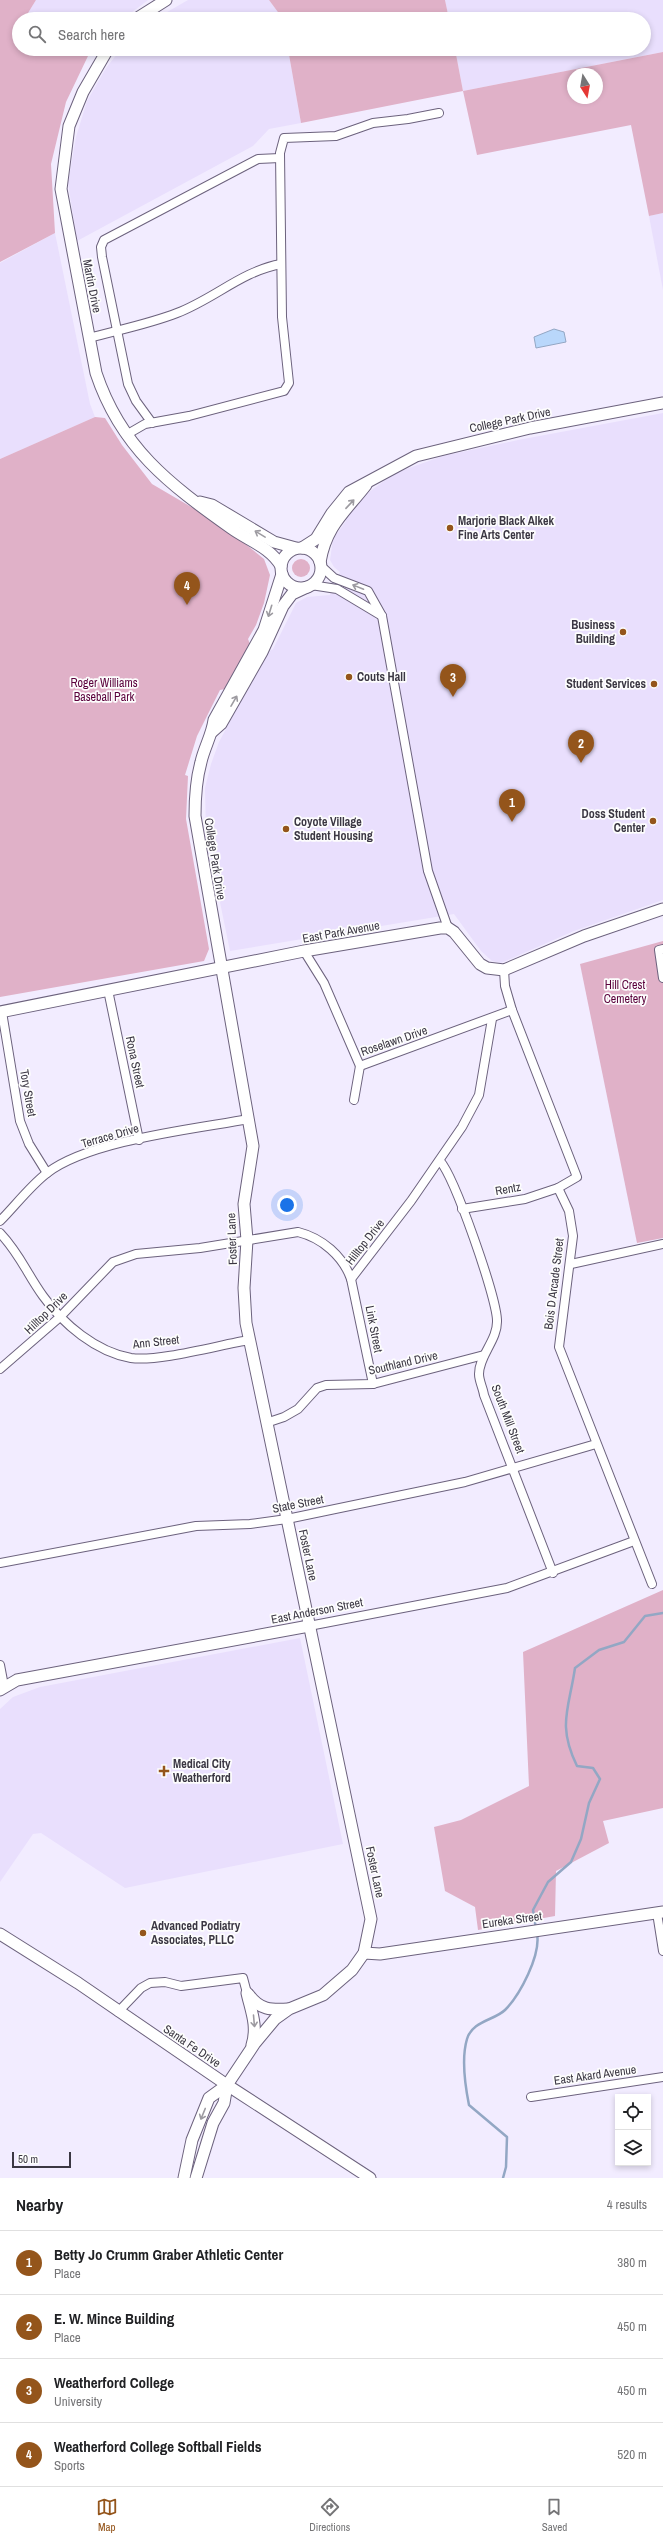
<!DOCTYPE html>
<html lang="en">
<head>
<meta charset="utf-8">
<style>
  :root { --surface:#fff; --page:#f2f2f2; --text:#202124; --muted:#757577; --line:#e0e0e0; --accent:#94551b }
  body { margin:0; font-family:"Archivo Narrow",sans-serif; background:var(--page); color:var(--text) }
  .controls { position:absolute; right:12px; bottom:12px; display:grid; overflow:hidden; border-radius:0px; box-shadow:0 2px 6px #0003 }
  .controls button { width:36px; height:36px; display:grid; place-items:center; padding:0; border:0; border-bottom:1px solid var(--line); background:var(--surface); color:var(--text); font:20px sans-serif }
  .compass { position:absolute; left:567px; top:68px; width:36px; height:36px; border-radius:50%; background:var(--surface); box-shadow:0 2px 6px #0003; rotate:169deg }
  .scale { position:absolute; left:12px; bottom:10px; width:59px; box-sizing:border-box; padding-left:4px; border:2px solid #3b3743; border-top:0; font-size:11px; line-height:14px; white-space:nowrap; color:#3b3743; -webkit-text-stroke:3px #fdfdfd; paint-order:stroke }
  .you { position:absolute; left:287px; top:1205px; width:14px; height:14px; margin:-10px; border:3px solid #fff; border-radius:50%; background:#1a73e8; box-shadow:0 0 0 6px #1a73e833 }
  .badge { display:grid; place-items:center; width:26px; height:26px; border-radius:50%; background:var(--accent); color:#fff; font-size:13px; font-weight:700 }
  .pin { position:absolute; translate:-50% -33px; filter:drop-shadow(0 1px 2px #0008) }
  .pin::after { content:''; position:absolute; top:21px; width:14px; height:12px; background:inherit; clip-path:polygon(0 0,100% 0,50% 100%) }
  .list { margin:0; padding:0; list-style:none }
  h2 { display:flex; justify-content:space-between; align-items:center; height:52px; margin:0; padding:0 16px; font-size:17px }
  h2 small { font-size:13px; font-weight:400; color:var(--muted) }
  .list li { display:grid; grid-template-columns:26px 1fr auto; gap:12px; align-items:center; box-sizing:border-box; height:64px; padding:0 16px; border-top:1px solid var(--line) }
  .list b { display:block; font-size:15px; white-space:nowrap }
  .list p { margin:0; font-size:13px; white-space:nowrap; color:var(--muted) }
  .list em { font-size:13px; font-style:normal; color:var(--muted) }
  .icon { flex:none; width:22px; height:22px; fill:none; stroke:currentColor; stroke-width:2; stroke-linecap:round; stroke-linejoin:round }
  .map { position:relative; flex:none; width:663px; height:2178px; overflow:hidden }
  .search { position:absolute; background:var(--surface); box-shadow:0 2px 6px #0003; left:12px; right:12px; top:12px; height:44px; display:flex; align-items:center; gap:10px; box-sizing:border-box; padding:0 14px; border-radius:22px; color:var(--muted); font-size:15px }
  .sheet { height:308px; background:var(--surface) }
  nav { display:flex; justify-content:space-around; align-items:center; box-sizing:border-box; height:56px; border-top:1px solid var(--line); background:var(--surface); font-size:11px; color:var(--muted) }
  nav a { display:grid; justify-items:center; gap:2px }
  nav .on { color:var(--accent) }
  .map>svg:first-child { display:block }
  .built { fill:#e9dffd }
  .green { fill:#e0b1c8; fill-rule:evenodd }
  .water { fill:#b9d7fb; stroke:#93a7c4 }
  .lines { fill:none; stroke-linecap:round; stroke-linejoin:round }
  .stream { stroke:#93a7c4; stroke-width:2.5 }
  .street-casing { stroke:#6c627d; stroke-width:10 }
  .secondary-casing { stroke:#6c627d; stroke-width:13 }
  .street { stroke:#fff; stroke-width:8 }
  .secondary { stroke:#fff; stroke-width:11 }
  .oneway { stroke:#9d9ba1 }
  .poi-dot { fill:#94551b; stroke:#fdfdfd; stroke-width:1.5 }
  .labels { text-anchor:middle; stroke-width:3.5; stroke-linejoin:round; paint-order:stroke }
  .street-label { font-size:12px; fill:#3b3743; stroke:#fdfdfd }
  .poi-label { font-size:12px; font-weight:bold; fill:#3b3743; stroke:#fdfdfd; text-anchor:start }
  .park-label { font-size:12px; fill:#5a003b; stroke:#fdfdfd }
</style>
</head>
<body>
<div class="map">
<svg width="663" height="2178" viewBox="0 0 663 2178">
  <rect width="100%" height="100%" fill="#f2ecff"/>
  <g class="built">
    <path d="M36,0H148L123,19H28V13Z"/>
    <path d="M188,0H269L283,19H155Z"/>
    <path d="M445,0H663V52L463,91L455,49H644V19H449Z"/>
    <path d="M121,49H288L301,123L269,129L253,146L77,241L68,183L76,137L87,101L106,68Z"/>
    <path d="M663,213V290L649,216Z"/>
    <path d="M55,233L90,404L95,417L0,459V263Z"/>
    <path d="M663,413V900L574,931L501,963L492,961L481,951L454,914L230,951L206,834L205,788L211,764L219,742L266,653L273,649L296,603L307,597L330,595L334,583L340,572L334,567L330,560L333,539L346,521L345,518L361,498L395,473L443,456L518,440Z"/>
    <path d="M300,1638L343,1844L125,1888L41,1833L33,1834L0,1882V1709L13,1697L40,1687Z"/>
  </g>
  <g class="green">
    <path d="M0,0H36L28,13V19H19V49H71L88,56L66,102L51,164L55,233L0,262Z"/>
    <path d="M269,0H445L449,19H283Z"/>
    <path d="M288,49H455L463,91L663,52V213L649,216L631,125L477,155L463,91L301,123ZM573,74H597V98H573Z"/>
    <path d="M95,417L105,418L122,445L152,484L222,525L264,559L270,575L264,603L256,625L248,639L250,644L225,689L220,690L197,736L185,775L188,776L186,819L209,949L204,961L0,997V459Z"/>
    <circle cx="301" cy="568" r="9"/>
    <path d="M663,941V1238L637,1243L580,964Z"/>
    <path d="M663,1590V1808L603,1821L609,1843L556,1871L555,1916L478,1930L475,1907L445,1891L434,1827L461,1820L529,1786L523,1652Z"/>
  </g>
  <path class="water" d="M554,329L564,332L566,342L536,348L534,337Z"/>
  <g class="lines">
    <g class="stream">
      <path d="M536,1929L533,1910L548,1882L571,1862L581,1839L589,1803L600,1779L593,1768L577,1766C557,1725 569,1709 575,1668L599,1650L624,1642L645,1616L663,1613"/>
      <path d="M503,2178L506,2167L507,2137L469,2105C465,2085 461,2059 467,2039C472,2021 495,2020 505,2010C520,1995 541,1955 537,1934"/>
    </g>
    <defs>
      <g id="street">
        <path d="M89,338C118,330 149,324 177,313C214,299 242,271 281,264"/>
        <path d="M152,423L136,401L128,384L102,257L101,247L104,240L258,159L280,158"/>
        <path d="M126,435L145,424L189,416L284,391L289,383L282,317L280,153L284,138L336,136L373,123L408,119L439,113"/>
        <path d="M321,566L334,578L368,591L382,616L428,871L448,928"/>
        <path d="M311,585L337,589L382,616"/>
        <path d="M663,949L659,950L663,978"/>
        <path d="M304,951L324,983L360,1066L512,1010"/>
        <path d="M504,970L505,986L512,1010L577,1177L558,1188L569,1211L573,1236L559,1347L652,1584"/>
        <path d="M108,990L139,1140"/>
        <path d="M2,1012L20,1121L29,1144L47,1173"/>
        <path d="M354,1100L360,1066"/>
        <path d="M440,1161C455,1178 496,1296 497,1320C498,1340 479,1355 479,1374C479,1381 483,1388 484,1395L553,1573"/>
        <path d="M462,1209L525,1199L558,1188"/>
        <path d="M0,1221C15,1206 30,1186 47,1173C90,1140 195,1129 249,1119"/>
        <path d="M0,1233C20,1254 27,1274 43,1296C63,1324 96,1352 131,1358C158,1362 219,1345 249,1340"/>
        <path d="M571,1264L663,1244"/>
        <path d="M351,1279L373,1384"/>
        <path d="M0,1369L60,1317L113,1262L136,1254L200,1248L298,1232C322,1238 343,1256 351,1279L411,1201L462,1127L479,1095L492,1019"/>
        <path d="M266,1423L284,1417L298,1409L317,1388L326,1385L373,1384L484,1355"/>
        <path d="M0,1563L196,1526L250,1524L287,1519L465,1482L596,1444"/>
        <path d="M309,1626L507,1588L634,1541"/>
        <path d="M0,1665L4,1686"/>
        <path d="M657,1913L663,1951"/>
        <path d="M118,2012L141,1988L150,1983L165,1982L181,1986L243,1978L247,1993"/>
        <path d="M531,2097L663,2077"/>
      </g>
      <g id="secondary">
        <path d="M136,19L166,0"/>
        <path d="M108,49L83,92L69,126L61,189L96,373C121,448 169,484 231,528C249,541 270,547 281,566"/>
        <path d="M200,502L212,505L274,542L296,548"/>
        <circle cx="301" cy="568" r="20"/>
        <path d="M302,548L316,539L332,513L349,492L416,456L530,428L663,403"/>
        <path d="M320,562C326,526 345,512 366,485"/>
        <path d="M212,732L221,724L262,652L283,606L292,594L307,587"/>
        <path d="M0,1012L304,951L440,928H448L454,932L480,964L487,968L504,970L584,936L663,909"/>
        <path d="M0,1690L17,1680L309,1626"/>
        <path d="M0,1934L78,1983L227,2085L370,2178"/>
        <path d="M364,1953L380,1954L663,1912"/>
        <path d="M247,1993C251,2011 258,2026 252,2045"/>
        <path d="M249,1995C260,2010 271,2010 288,2009"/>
        <path d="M184,2178L192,2140L209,2098L227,2085L255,2043L275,2019L289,2009L323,1995L352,1970L364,1953L371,1919L246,1323L244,1288L247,1240L244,1204L253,1146L195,816C195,797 196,780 201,762C204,748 212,735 214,720L264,630L282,574"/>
        <path d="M196,2178L213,2123L224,2103L227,2085"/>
      </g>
    </defs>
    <use href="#street" class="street-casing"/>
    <use href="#secondary" class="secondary-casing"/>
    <use href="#street" class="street"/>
    <use href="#secondary" class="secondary"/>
  </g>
  <defs><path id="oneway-shaft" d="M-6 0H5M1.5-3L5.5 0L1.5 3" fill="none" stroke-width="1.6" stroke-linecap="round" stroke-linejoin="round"/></defs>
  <g class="oneway">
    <use href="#oneway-shaft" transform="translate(350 504) rotate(-47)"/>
    <use href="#oneway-shaft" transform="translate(260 534) rotate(-149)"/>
    <use href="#oneway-shaft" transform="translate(358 587) rotate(-158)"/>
    <use href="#oneway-shaft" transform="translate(270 611) rotate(107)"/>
    <use href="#oneway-shaft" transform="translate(234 701) rotate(-60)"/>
    <use href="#oneway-shaft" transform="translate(254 2021) rotate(85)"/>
    <use href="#oneway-shaft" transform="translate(203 2114) rotate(112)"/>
  </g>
  <g class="poi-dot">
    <circle cx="450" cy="528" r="4"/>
    <circle cx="623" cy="632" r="4"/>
    <circle cx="349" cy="677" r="4"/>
    <circle cx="654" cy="684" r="4"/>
    <circle cx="653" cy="821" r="4"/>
    <circle cx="286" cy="829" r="4"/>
    <path d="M162 1765h4v4h4v4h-4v4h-4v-4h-4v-4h4z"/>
    <circle cx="143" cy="1933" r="4"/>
  </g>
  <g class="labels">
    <g class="street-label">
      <text transform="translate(92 286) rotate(79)" y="4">Martin Drive</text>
      <text transform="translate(510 420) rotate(-12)" y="4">College Park Drive</text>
      <text transform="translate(215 859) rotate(81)" y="4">College Park Drive</text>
      <text transform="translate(341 932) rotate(-10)" y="4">East Park Avenue</text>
      <text transform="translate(394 1041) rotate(-19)" y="4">Roselawn Drive</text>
      <text transform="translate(135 1062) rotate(78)" y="4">Rona Street</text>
      <text transform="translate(28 1093) rotate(80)" y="4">Tory Street</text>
      <text transform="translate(110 1136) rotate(-16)" y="4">Terrace Drive</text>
      <text transform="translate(508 1189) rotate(-10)" y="4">Rentz</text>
      <text transform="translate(232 1239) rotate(-92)" y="4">Foster Lane</text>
      <text transform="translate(365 1242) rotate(-52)" y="4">Hilltop Drive</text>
      <text transform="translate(554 1284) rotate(-83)" y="4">Bois D Arcade Street</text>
      <text transform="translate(46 1313) rotate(-44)" y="4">Hilltop Drive</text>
      <text transform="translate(374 1329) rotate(79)" y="4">Link Street</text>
      <text transform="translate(156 1342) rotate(-6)" y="4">Ann Street</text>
      <text transform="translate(403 1363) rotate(-13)" y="4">Southland Drive</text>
      <text transform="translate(508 1419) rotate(69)" y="4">South Mill Street</text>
      <text transform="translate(298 1504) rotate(-11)" y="4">State Street</text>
      <text transform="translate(308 1555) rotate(78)" y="4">Foster Lane</text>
      <text transform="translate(317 1611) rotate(-11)" y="4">East Anderson Street</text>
      <text transform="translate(375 1872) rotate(78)" y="4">Foster Lane</text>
      <text transform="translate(512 1920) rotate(-8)" y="4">Eureka Street</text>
      <text transform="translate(192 2046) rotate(34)" y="4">Santa Fe Drive</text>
      <text transform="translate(595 2075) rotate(-8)" y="4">East Akard Avenue</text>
    </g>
    <g class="poi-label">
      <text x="458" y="525">Marjorie Black Alkek<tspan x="458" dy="14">Fine Arts Center</tspan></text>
      <text x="615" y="629" text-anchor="end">Business<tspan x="615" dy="14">Building</tspan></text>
      <text x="357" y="681">Couts Hall</text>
      <text x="646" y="688" text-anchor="end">Student Services</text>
      <text x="645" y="818" text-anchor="end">Doss Student<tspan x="645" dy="14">Center</tspan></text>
      <text x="294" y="826">Coyote Village<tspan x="294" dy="14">Student Housing</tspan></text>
      <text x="173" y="1768">Medical City<tspan x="173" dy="14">Weatherford</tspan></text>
      <text x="151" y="1930">Advanced Podiatry<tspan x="151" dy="14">Associates, PLLC</tspan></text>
    </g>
    <g class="park-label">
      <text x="104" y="687">Roger Williams<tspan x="104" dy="14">Baseball Park</tspan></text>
      <text x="625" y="989">Hill Crest<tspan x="625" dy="14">Cemetery</tspan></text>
    </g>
  </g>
</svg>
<div class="controls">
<button><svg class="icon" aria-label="locate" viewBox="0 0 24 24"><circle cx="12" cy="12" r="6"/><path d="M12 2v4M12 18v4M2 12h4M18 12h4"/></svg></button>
<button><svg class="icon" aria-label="layers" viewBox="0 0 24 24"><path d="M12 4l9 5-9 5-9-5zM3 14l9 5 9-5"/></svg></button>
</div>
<svg class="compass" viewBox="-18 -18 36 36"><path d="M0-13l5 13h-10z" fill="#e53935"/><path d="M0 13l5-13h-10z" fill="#757577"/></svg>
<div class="scale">50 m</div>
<div class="you"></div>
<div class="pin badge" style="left:512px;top:822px">1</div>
<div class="pin badge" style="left:581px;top:763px">2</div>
<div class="pin badge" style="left:453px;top:697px">3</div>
<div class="pin badge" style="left:187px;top:605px">4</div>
<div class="search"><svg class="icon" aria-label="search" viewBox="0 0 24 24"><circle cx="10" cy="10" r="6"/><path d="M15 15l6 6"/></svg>Search here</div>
</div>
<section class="sheet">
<h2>Nearby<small>4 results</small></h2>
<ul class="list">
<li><span class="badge">1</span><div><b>Betty Jo Crumm Graber Athletic Center</b><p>Place</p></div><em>380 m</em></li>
<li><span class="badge">2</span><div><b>E. W. Mince Building</b><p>Place</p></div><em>450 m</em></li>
<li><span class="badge">3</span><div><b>Weatherford College</b><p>University</p></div><em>450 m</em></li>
<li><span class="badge">4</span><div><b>Weatherford College Softball Fields</b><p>Sports</p></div><em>520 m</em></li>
</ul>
</section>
<nav>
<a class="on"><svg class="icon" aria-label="map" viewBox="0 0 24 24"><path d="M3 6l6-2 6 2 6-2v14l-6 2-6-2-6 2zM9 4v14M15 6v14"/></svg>Map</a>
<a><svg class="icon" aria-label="directions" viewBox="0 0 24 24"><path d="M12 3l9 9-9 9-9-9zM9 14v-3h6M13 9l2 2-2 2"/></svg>Directions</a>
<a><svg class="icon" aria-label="saved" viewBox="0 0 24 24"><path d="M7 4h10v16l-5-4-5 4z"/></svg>Saved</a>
</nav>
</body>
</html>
